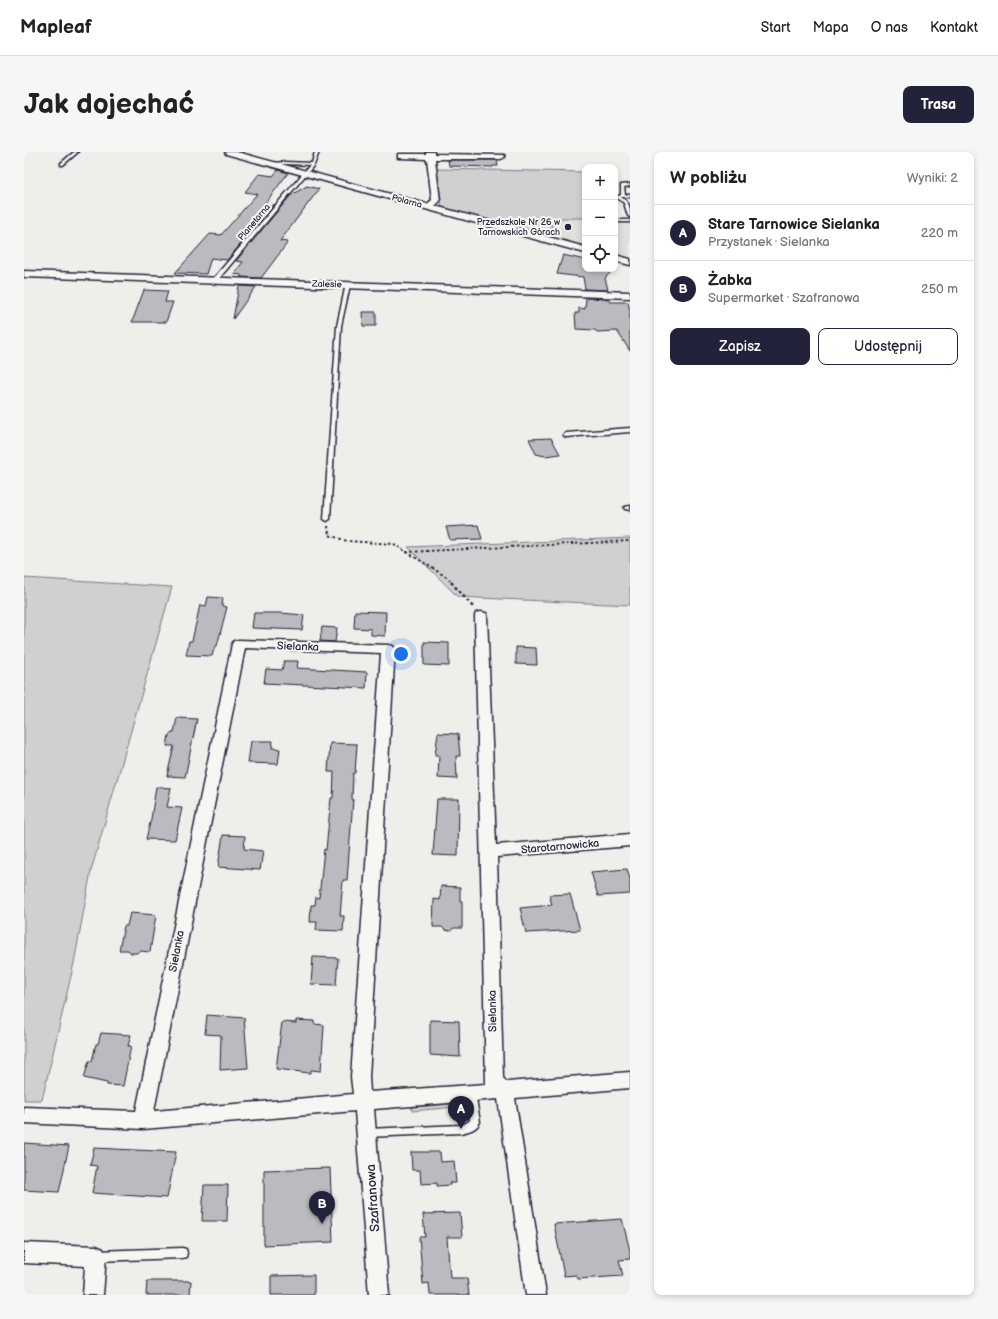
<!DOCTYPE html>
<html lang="pl">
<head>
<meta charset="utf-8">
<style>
  :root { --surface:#fff; --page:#f6f6f6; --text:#222; --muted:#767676; --line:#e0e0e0; --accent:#22223b }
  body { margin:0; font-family:"Balsamiq Sans",sans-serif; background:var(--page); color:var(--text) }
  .controls { position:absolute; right:12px; top:12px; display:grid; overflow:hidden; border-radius:8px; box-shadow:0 2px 6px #0003 }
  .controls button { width:36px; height:36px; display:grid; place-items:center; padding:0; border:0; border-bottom:1px solid var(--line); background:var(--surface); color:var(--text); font:20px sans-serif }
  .you { position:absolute; left:377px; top:502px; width:14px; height:14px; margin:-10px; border:3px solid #fff; border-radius:50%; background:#1a73e8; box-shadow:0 0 0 6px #1a73e833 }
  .badge { display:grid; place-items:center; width:26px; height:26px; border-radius:50%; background:var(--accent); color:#fff; font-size:13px; font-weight:700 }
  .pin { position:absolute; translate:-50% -33px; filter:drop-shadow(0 1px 2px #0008) }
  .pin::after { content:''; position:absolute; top:21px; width:14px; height:12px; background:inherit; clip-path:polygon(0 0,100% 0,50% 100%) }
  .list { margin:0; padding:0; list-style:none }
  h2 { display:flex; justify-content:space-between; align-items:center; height:52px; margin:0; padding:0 16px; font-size:17px }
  h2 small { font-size:13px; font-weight:400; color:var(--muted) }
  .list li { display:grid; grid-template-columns:26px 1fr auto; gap:12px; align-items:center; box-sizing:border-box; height:56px; padding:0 16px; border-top:1px solid var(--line) }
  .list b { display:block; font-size:15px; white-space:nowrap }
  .list p { margin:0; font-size:13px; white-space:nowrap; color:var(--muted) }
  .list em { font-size:13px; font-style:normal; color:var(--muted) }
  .actions { display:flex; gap:8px; padding:12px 16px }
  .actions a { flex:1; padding:9px 0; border:1px solid var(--accent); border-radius:8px; text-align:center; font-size:14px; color:var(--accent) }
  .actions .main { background:var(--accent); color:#fff }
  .icon { flex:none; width:22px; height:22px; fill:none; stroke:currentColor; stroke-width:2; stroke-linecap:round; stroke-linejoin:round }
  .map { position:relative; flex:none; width:606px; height:1143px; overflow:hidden; border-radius:8px }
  header { display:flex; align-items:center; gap:24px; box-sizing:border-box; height:56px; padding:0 20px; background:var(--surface); border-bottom:1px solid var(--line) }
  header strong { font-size:19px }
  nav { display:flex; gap:22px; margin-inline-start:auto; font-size:14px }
  .intro { display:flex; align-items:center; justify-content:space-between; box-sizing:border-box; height:96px; padding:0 24px }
  h1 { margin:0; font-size:28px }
  .button { padding:10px 18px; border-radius:8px; background:var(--accent); color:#fff; font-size:14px; font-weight:700 }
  main { display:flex; gap:24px; padding:0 24px }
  aside { flex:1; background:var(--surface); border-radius:8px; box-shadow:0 2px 6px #0003 }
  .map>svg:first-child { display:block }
  .built { fill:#dfdfde }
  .green { fill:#d0d0d1; stroke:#797986 }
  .building { fill:#bbbbbf; stroke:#22223b }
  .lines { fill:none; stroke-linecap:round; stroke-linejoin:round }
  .service-casing { stroke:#22223b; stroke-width:3 }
  .minor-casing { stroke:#22223b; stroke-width:3 }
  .path-far1 { stroke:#22223b; stroke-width:2; stroke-dasharray:2.5 2.5; stroke-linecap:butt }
  .path { stroke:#22223b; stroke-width:2.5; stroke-dasharray:3 3; stroke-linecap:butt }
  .service { fill:#f6f6f2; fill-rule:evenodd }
  .minor { fill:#f6f6f2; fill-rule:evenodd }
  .poi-dot { fill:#22223b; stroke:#f6f6f2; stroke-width:1.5 }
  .labels { text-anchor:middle; stroke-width:4; stroke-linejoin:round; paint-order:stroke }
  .far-street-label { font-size:9px; fill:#22223b; stroke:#f6f6f2 }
  .far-poi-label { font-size:9px; fill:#22223b; stroke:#f6f6f2; text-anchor:end }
  .street-label { font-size:11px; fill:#22223b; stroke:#f6f6f2 }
  .near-street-label { font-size:13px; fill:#22223b; stroke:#f6f6f2 }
</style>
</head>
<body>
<header>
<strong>Mapleaf</strong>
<nav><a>Start</a><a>Mapa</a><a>O nas</a><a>Kontakt</a></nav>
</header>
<div class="intro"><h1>Jak dojechać</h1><a class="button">Trasa</a></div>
<main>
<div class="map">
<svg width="606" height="1143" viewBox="0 0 606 1143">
  <rect width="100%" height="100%" fill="#eeeeeb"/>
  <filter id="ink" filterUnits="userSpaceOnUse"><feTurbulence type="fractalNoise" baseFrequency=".025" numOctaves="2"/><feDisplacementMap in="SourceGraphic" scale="8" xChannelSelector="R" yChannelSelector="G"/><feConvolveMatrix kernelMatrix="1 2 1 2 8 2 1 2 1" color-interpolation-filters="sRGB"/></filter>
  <g filter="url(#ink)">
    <g class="built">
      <path d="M528,66H561V94L527,85Z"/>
      <path d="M591,67H606V105L591,102Z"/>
    </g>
    <g class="green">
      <path d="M413,17L561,20V66H528L527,85L418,57Z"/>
      <path d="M606,386V453L434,445L384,395Z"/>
      <path d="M0,426L148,435L67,719L50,811L18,948H0Z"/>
      <path d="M427,952L438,957L441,964L434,966L432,955L388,959L387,955Z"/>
    </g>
    <g class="building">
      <path d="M424,8H473L474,14H469V15L425,14Z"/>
      <path d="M254,18L264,21L234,61L251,52L203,108L187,106L182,122L151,121L186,82L197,83L233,42L221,40L235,22L249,24Z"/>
      <path d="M283,34L295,37L256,89L264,90L237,126L217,125V123L210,122L219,110L212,109L267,43Z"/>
      <path d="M539,103L561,108V117H590L581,126L584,138L561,137L559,125L533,122Z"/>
      <path d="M215,134L232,135L209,167Z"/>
      <path d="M120,138L144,139L141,150H149L142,170H108Z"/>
      <path d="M562,146L586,147V150H604L606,159V199L593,179L573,180L571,178L552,177L551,161H555V156L561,157Z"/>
      <path d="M338,160H352V174H339Z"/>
      <path d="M527,286L536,302L521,304L512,302L505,287Z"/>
      <path d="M454,373L458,387L426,388L422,375Z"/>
      <path d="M184,445L199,446L198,454L203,455L193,494H191L188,504L162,503L165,489H168L176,453L182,454Z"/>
      <path d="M331,459L362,460L361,484L347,483V477L330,476Z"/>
      <path d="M230,461H256L280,463L278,478L228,476Z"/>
      <path d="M298,475L313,476L311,490L296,489Z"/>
      <path d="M400,490L425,491V514L400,513Z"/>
      <path d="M492,495L512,496L513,513L492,512Z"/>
      <path d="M260,509H274L273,516L343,520L342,536L240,531L242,517L258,518Z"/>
      <path d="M153,566L173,567L161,625L143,624L150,594H143L145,583L150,580Z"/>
      <path d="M414,581L434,582L436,604H432L433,627L414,626L415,603H411Z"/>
      <path d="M227,589H249L248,596L256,597L254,612L224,611Z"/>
      <path d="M306,591L333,592L331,621H329L328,647H329L323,728H319L316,764H320L319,779L292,778L293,770H286L287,753H291L292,745L295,746L300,697L302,698L307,646H309L310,620H304Z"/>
      <path d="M132,635L147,636L143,655L158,656L151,688L122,687L127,667Z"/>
      <path d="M413,647H435L434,704L409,703Z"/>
      <path d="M199,683L221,684L220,697L239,699L236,718L194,715Z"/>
      <path d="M603,717L606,727V742L574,744L567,720Z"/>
      <path d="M417,734L436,735V749H438V776H430L426,779L421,778L418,775H409L410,747L416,748Z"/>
      <path d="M546,742L556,778L502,781L496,756L528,753L525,743Z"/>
      <path d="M106,761L132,763L126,800L116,799L113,801H107L104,798H95L100,774H103Z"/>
      <path d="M289,805L314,806L312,833L287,832Z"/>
      <path d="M183,863L220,866L224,916L196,918L197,883L181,882Z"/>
      <path d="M272,868L290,869V872L300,873L297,919L287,918L286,921L252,917L258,870L272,871Z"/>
      <path d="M406,868L435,869L436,905L406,903Z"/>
      <path d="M77,881L107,883L104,894H107L99,934L83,933V931L60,926L65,909H68L72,892H74Z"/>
      <path d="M0,991L45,994L35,1040L0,1038Z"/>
      <path d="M70,996L152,1000L143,1046L68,1041L73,1014L66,1013Z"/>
      <path d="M387,1000H416L417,1010L430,1009L432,1031H426V1033L413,1034V1031L397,1032L396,1018H388Z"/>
      <path d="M306,1016L309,1090L240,1093V1018Z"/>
      <path d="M180,1033H204L203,1069H178Z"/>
      <path d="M436,1061L438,1085H423L426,1126H443L445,1143H406L405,1131L399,1132L398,1120L395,1085H401L399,1062Z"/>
      <path d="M598,1067L606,1099V1107L595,1108L599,1124L554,1127L552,1123L540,1124L530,1072Z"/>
      <path d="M290,1123V1143H247V1124Z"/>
      <path d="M123,1129H167L166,1143H122Z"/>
    </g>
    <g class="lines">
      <defs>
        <g id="service">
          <path d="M50,0H54L39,13H37V11Z"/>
          <path d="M291,0H295L290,13L193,129H189V127L286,13L261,12L249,13H248V11L261,10L288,11Z"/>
          <path d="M606,32V34L600,35L601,43H606V45H597C606,51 606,55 606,65L604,64L600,51L592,45L597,43V33Z"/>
          <rect x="591" y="68" width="15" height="2"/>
          <path d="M322,132L326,133L317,174L306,367L303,369L300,367L313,174Z"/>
          <path d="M606,276V280L542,285L539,283L542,281Z"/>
          <path d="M606,354V358L601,357L600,356L601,355Z"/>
          <path d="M446,937L449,938L451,941L456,970C452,978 445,979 437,981L343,985L340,984L338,981L340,978L343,977L437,973L442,971L446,968L441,941L443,938Z"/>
          <path d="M158,1096L162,1097L163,1101L162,1105L158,1106L72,1109L68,1108L67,1104L68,1100L72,1099Z"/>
        </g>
        <g id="minor">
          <path d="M201,0H213L403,52L408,48L403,7L377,6H374V2H402V0H410V2L480,3L481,5L477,7H411L416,49L411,54L561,95V101L202,2Z"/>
          <path d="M591,103L606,107V113L591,109Z"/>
          <path d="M0,119L606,140V146L0,125Z"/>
          <path d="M457,460L462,461L463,464L472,693L606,682V694L473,705L479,926L483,930L606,920V936L491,946L522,1143H502L474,947L350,957L365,1143H345L331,959L119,977L0,971V955L112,959L208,492L210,489L215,488L364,493L369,494L371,497L345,925L346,940L462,932L451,464L452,461ZM221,496L357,501L327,925L329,942L130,959Z"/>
          <path d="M0,1091L72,1094L79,1097L82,1104L79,1143H59L61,1114L0,1111Z"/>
        </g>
      </defs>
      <use href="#service" class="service-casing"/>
      <use href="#minor" class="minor-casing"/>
      <g class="path-far1">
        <path d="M304,374L305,383L323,389L370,392L424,426L428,431"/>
        <path d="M382,400L606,389"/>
      </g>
      <path class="path" d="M427,430L449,455"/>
      <use href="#service" class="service"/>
      <use href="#minor" class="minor"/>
    </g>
  </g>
  <circle class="poi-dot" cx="544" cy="75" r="4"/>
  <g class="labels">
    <g class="far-street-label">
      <text transform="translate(383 49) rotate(15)" y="3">Polarna</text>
      <text transform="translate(230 70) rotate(-50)" y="3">Planetarna</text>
      <text transform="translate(303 132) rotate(2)" y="3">Zalesie</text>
    </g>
    <g class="far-poi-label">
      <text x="536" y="73">Przedszkole Nr 26 w<tspan x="536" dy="10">Tarnowskich Górach</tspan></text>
    </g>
    <g class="street-label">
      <text transform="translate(274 494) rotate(2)" y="4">Sielanka</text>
      <text transform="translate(536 694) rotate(-5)" y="4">Starotarnowicka</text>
      <text transform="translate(152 799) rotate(-79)" y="4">Sielanka</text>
      <text transform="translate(468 859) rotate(-91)" y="4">Sielanka</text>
    </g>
    <g class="near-street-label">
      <text transform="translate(348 1046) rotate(-94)" y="5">Szafranowa</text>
    </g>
  </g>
</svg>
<div class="controls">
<button>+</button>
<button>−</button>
<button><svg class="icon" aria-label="locate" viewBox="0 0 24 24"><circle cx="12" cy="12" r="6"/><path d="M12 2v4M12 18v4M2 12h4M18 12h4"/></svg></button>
</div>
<div class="you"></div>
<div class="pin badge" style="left:437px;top:977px">A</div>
<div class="pin badge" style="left:298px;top:1072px">B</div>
</div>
<aside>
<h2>W pobliżu<small>Wyniki: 2</small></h2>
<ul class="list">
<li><span class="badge">A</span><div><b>Stare Tarnowice Sielanka</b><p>Przystanek · Sielanka</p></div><em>220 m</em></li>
<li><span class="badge">B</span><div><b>Żabka</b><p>Supermarket · Szafranowa</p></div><em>250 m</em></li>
</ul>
<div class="actions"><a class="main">Zapisz</a><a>Udostępnij</a></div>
</aside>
</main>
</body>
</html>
